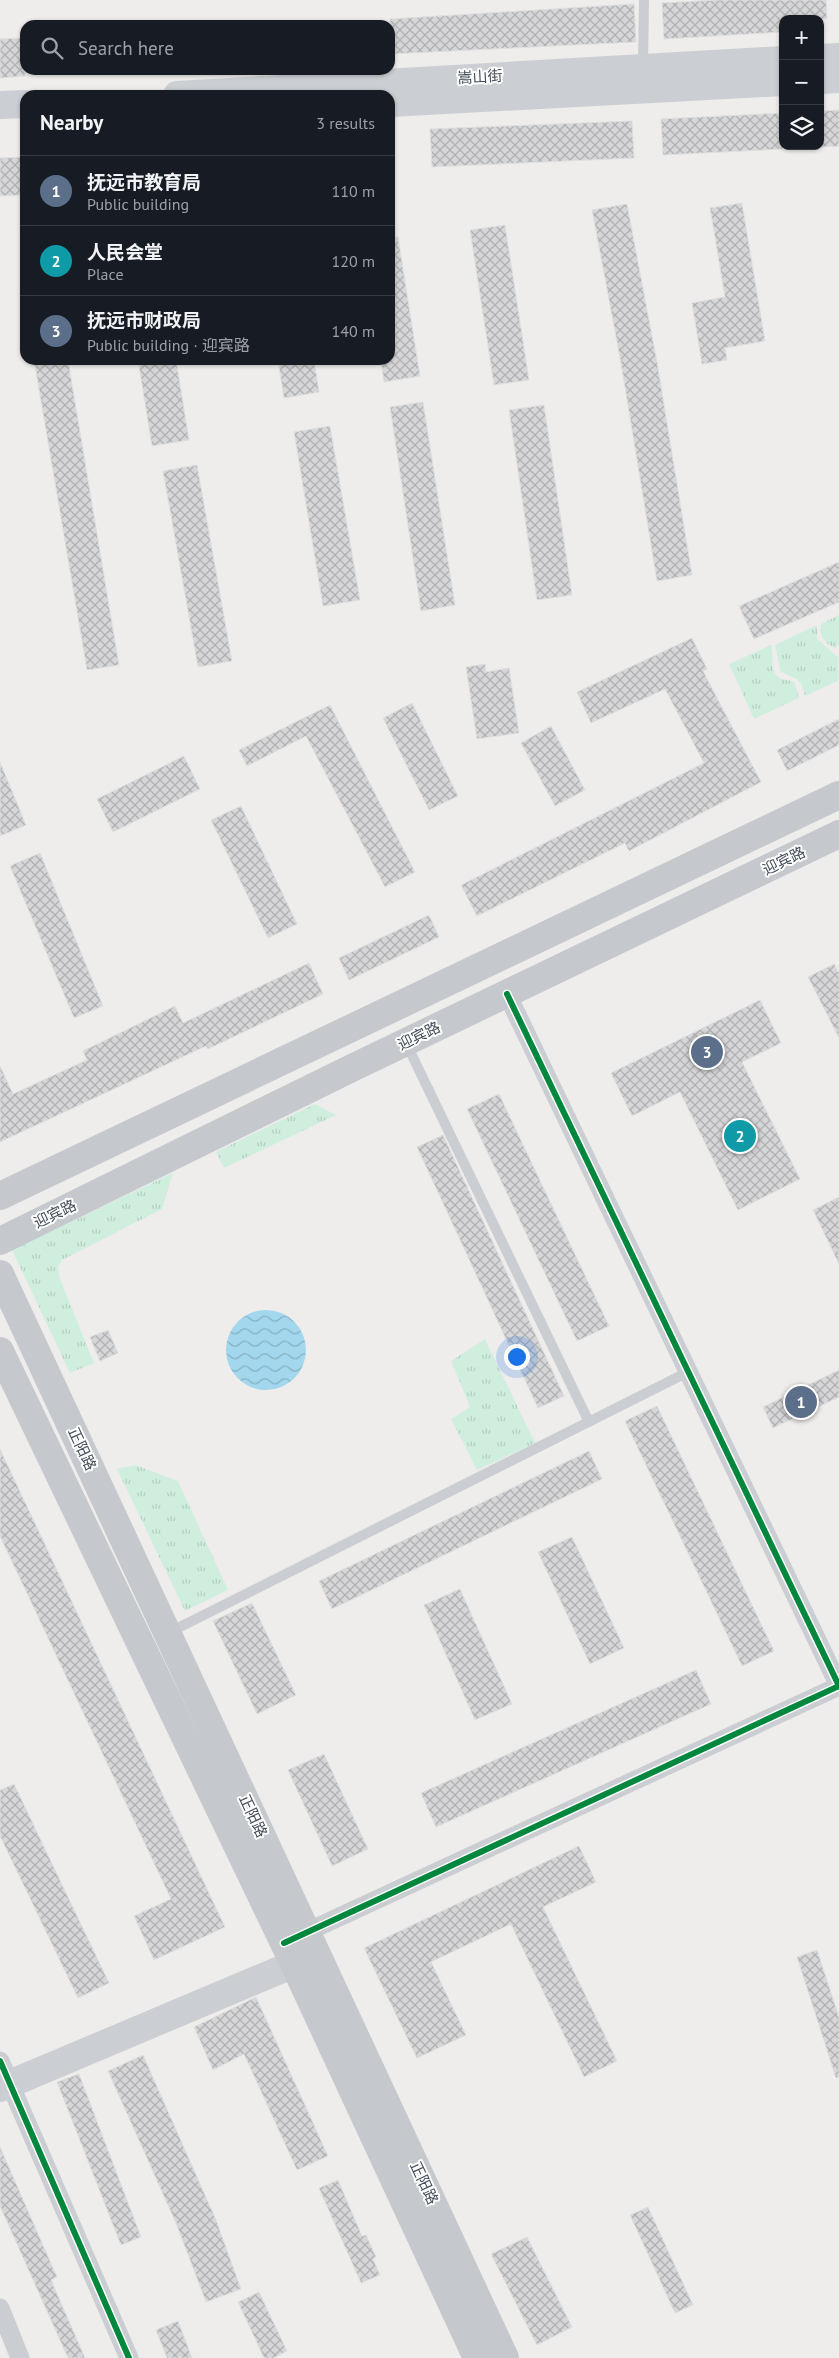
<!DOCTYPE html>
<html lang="en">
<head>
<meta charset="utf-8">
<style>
  :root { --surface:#171b24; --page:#20242c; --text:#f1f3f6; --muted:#9ea1a6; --line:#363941; --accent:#1a73e8 }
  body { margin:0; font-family:"PT Sans","Noto Sans SC",sans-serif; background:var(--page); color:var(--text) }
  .controls { position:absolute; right:15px; top:15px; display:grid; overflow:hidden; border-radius:10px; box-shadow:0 1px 4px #0004 }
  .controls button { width:45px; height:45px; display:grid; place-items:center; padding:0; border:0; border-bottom:1px solid var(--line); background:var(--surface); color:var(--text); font:25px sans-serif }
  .you { position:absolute; left:516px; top:1356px; width:18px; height:18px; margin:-12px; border:4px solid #fff; border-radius:50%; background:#1a73e8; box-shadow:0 0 0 8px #1a73e833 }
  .badge { display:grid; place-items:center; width:32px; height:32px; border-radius:50%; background:var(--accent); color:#fff; font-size:16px; font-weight:700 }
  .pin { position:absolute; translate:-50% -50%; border:2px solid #fff; box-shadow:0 1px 5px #0006 }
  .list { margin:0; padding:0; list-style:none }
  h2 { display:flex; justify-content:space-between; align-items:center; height:65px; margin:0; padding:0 20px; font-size:21px }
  h2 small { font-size:16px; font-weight:400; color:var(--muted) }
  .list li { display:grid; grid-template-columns:32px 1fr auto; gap:15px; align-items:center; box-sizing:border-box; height:70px; padding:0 20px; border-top:1px solid var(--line) }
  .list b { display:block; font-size:19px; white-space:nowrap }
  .list p { margin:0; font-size:16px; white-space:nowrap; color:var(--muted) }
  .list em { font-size:16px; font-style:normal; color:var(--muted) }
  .icon { flex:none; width:28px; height:28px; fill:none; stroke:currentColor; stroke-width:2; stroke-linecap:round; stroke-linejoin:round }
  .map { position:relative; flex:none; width:839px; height:2358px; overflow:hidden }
  .search { position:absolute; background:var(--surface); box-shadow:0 1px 4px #0004; left:20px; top:20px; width:375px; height:55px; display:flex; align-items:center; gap:12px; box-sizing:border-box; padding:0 18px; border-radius:15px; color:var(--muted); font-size:19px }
  .panel { position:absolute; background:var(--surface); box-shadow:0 1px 4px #0004; left:20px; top:90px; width:375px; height:275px; border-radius:15px }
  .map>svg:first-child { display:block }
  .grass { fill:url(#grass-tufts) }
  .water { fill:url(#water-waves) }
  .building { fill:url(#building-cross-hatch); stroke:#dfdfdf }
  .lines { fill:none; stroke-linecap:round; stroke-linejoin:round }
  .lane { stroke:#cacdd1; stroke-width:10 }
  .street { stroke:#cacdd1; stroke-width:19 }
  .secondary { stroke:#cbced2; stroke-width:28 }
  .primary { stroke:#c5c8cd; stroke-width:28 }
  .cycleway-casing { stroke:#fff; stroke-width:9 }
  .cycleway { stroke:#00873e; stroke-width:6 }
  .labels { text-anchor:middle; stroke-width:4; stroke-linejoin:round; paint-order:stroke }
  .street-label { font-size:15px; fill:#444d59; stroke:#fff }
</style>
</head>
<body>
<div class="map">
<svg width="839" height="2358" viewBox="0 0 839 2358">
  <defs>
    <pattern id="grass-tufts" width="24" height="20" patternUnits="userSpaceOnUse" patternTransform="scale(1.25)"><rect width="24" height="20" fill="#d0eede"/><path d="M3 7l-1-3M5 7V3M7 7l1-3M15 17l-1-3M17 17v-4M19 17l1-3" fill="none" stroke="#b4cec1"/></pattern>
    <pattern id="water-waves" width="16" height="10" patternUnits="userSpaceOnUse" patternTransform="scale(1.25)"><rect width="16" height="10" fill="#a2d7ed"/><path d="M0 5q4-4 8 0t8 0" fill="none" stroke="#86b1c3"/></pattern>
    <pattern id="building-cross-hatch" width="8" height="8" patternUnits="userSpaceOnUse" patternTransform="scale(1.25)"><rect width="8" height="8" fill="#d6d6d8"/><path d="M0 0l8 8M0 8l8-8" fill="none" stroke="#afb0b2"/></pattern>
  </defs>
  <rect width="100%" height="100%" fill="#eeedec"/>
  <g class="grass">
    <path d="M839,615V643L836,648C825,645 818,635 821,624Z"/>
    <path d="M817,625V639L838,657V681L805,696C799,671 795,683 780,670L775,645Z"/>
    <path d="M771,645C775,656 767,672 782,679C786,680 790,680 794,682L799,698L754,719L729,664Z"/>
    <path d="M315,1104L336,1115L224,1168L216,1152Z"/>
    <path d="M173,1173L162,1209L62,1260L58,1267L59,1276L94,1363L70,1373L12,1250Z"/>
    <path d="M485,1339L535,1443L477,1470L451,1419L470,1407L451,1361Z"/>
    <path d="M135,1465L178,1481L228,1590L185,1611L117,1469Z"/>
  </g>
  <circle class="water" cx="266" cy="1350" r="40"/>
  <g class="building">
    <path d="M718,0H826L827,19H783V32L664,39L662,3Z"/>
    <path d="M634,4L636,42L390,54V19Z"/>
    <path d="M25,38V76L0,78V39Z"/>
    <path d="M839,110V146L820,147V111Z"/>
    <path d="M783,113V149L663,155L661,119Z"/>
    <path d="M632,121L634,158L432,167L430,129Z"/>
    <path d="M25,157V195L0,196V158Z"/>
    <path d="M742,203L765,341L725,348L727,360L702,364L692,303L725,297L710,208Z"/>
    <path d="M627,204L657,362L692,575L657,581L621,363L592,210Z"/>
    <path d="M505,225L529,380L494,385L470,230Z"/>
    <path d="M398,237L420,376L384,382L381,360H390V238Z"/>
    <path d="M34,360H68L119,665L87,670Z"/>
    <path d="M138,360H176L189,440L152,446Z"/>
    <path d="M278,360H314L319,392L284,398Z"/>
    <path d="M423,402L455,605L421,611L390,407Z"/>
    <path d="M544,405L572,595L537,600L509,410Z"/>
    <path d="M330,426L360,600L323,606L294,432Z"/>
    <path d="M197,465L232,661L198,667L163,471Z"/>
    <path d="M839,562V602L754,639L739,606Z"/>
    <path d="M692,638L707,669L703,671L761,782L629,851L625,843L477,916L461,885L704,763L665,689L591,723L577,692Z"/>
    <path d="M485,664L486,672L509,668L519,733L477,739L466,667Z"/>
    <path d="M412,703L458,796L429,810L383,718Z"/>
    <path d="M330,705L415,872L385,887L306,736L247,766L239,750Z"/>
    <path d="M839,719V745L787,771L777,750Z"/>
    <path d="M551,726L585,790L555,806L521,743Z"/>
    <path d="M184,756L200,789L113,832L97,799Z"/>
    <path d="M0,762L26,825L0,836Z"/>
    <path d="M241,806L297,924L268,938L211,820Z"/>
    <path d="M40,853L103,1006L74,1018L10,866Z"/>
    <path d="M429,915L439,937L349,980L339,958Z"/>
    <path d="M309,963L323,994L208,1049L206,1046L0,1142V1066L13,1094L87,1060L83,1051L175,1006L183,1023Z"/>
    <path d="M834,964L839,973V1038L808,977Z"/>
    <path d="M760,1000L781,1043L742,1062L800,1179L738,1210L680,1092L632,1116L611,1073Z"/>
    <path d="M499,1094L609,1326L577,1341L467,1109Z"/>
    <path d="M443,1135L564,1396L538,1408L417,1147Z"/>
    <path d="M839,1197V1264L813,1210Z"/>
    <path d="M108,1330L118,1353L100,1361L90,1337Z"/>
    <path d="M839,1370V1397L773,1428L763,1407Z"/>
    <path d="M657,1406L774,1651L742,1666L625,1421Z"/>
    <path d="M0,1449L225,1927L154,1960L134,1916L171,1899L0,1536Z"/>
    <path d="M589,1451L602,1479L332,1609L319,1581Z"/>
    <path d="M572,1537L624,1648L590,1664L538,1552Z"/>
    <path d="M460,1589L512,1704L475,1720L424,1605Z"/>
    <path d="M252,1603L296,1695L257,1714L213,1621Z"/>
    <path d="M696,1670L711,1704L436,1827L421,1793Z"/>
    <path d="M324,1754L368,1849L332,1866L288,1770Z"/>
    <path d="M14,1784L109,1983L78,1998L0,1836V1790Z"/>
    <path d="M579,1846L596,1882L543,1907L617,2061L584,2077L511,1924L431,1962L466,2035L417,2058L364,1948Z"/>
    <path d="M817,1950L839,2017V2077L836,2078L797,1957Z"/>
    <path d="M256,1997L328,2156L297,2170L244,2054L213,2070L194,2027Z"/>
    <path d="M143,2055L216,2220L241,2289L206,2302L176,2223L108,2071Z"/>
    <path d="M79,2074L141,2237L121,2245L57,2082Z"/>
    <path d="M0,2147L57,2277L51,2280L85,2358H68L0,2206Z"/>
    <path d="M338,2180L362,2236L366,2235L376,2257L373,2259L380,2275L361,2283L319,2188Z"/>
    <path d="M648,2207L693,2305L675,2313L630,2215Z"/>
    <path d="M527,2237L572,2327L537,2345L491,2254Z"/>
    <path d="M259,2292L287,2351L273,2358H264L238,2302Z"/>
    <path d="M178,2321L192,2358H167L156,2330Z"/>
  </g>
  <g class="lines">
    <g class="lane">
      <path d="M643,67L644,0"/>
      <path d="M406,1043L589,1422"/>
      <path d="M168,1633L688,1372"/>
    </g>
    <g class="street">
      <path d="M507,994L839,1686"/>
      <path d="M296,1937L839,1686"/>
      <path d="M0,2061L129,2358"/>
      <path d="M0,2308L20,2358"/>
    </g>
    <g class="secondary">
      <path d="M820,58L839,57"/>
      <path d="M820,80L839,79"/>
      <path d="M177,95L783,60"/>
      <path d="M390,103L783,82"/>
      <path d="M0,105L25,104"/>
      <path d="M0,2088L294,1964"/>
    </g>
    <g class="primary">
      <path d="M0,1196L839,795"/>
      <path d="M0,1241L354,1067L839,834"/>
      <path d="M0,1274L505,2358"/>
      <path d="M0,1351L294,1964L477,2358"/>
    </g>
    <defs>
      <g id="cycleway">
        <path d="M507,994L839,1686"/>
        <path d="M284,1943L839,1686"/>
        <path d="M0,2061L129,2358"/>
      </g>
    </defs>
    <use href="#cycleway" class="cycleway-casing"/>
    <use href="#cycleway" class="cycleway"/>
  </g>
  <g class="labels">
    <g class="street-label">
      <text transform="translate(480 77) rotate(-3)" y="5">嵩山街</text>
      <text transform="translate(784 861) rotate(-26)" y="5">迎宾路</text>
      <text transform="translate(419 1036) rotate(-26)" y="5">迎宾路</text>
      <text transform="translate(55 1214) rotate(-26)" y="5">迎宾路</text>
      <text transform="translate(82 1449) rotate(65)" y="5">正阳路</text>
      <text transform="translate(253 1816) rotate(65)" y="5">正阳路</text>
      <text transform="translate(424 2183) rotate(65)" y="5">正阳路</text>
    </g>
  </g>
</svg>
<div class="controls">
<button>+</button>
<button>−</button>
<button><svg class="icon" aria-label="layers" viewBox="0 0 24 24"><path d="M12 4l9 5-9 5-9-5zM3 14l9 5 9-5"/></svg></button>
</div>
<div class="you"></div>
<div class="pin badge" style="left:801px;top:1402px;background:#5c6f8a">1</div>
<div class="pin badge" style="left:740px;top:1136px;background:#0f9aa8">2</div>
<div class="pin badge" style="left:707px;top:1052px;background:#5c6f8a">3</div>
<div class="search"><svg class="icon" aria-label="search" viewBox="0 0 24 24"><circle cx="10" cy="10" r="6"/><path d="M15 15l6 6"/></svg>Search here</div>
<section class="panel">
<h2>Nearby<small>3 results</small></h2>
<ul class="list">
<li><span class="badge" style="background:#5c6f8a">1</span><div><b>抚远市教育局</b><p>Public building</p></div><em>110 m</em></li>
<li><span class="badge" style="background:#0f9aa8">2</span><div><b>人民会堂</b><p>Place</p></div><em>120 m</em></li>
<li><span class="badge" style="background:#5c6f8a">3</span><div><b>抚远市财政局</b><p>Public building · 迎宾路</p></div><em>140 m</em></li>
</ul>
</section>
</div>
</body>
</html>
